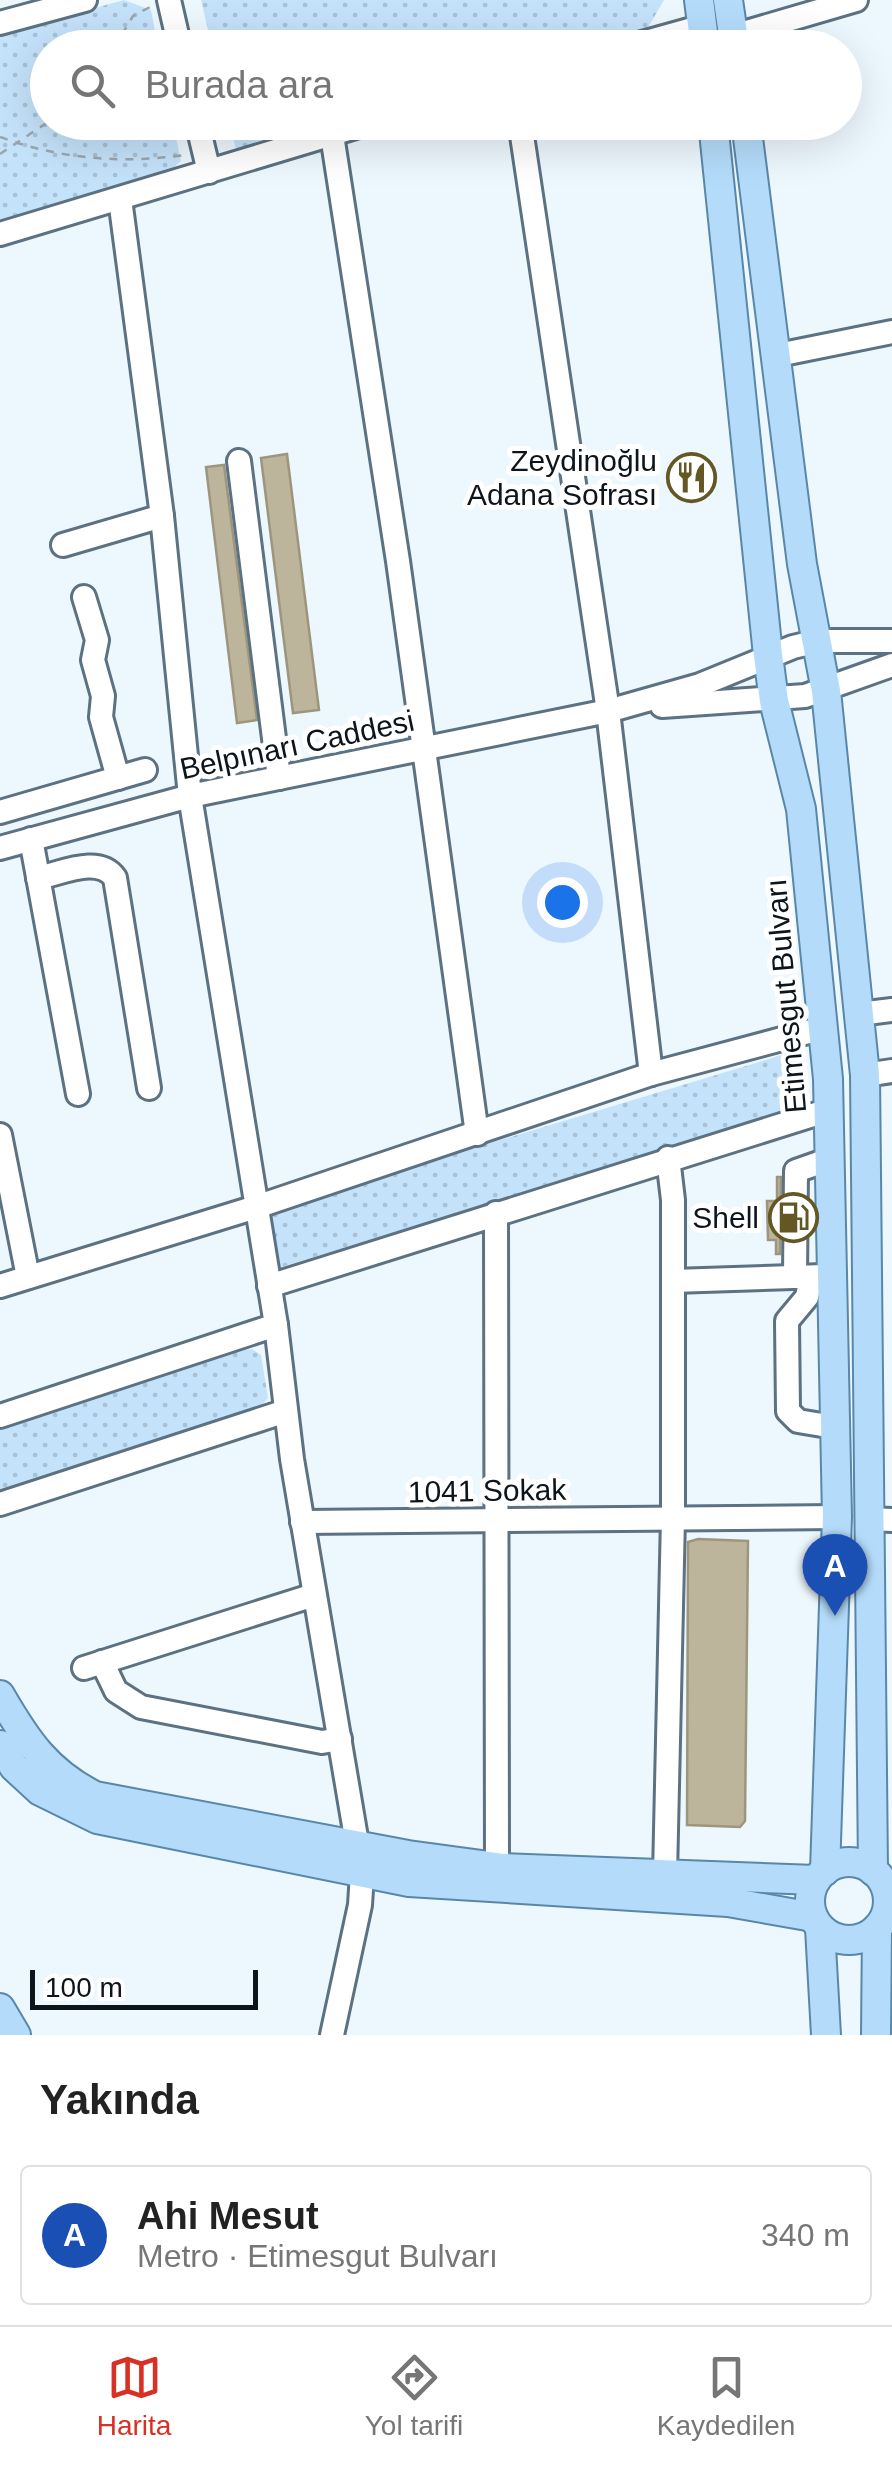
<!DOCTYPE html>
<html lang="tr">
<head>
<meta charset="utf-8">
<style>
  :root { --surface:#fff; --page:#f6f6f6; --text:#222; --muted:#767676; --line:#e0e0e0; --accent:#d93025 }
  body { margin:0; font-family:Helvetica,sans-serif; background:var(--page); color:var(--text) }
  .scale { position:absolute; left:30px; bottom:25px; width:228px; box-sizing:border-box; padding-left:10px; border:5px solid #0d151c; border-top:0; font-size:28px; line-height:35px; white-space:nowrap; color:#0d151c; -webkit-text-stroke:8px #fff; paint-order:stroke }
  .you { position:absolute; left:562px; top:902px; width:35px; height:35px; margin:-25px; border:8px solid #fff; border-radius:50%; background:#1a73e8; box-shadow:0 0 0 15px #1a73e833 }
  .badge { display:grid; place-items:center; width:65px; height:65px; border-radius:50%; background:var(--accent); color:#fff; font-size:32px; font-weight:700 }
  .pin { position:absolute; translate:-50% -82px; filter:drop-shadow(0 2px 5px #0008) }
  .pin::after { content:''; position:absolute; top:52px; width:35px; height:30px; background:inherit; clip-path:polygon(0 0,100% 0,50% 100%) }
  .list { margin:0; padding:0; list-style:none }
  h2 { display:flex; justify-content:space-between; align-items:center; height:130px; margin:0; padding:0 40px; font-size:42px }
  h2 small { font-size:32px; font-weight:400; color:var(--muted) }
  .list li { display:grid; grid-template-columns:65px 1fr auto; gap:30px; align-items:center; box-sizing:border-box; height:140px; margin:0 20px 20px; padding:0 20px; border:2px solid var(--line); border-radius:10px }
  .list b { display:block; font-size:38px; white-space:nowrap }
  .list p { margin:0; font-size:32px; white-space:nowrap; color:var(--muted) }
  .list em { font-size:32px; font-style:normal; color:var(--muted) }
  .icon { flex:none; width:55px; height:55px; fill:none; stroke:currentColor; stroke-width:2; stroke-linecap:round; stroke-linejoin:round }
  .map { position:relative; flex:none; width:892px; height:2035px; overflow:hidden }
  .search { position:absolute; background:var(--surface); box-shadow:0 10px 40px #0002; left:30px; right:30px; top:30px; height:110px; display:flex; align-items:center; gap:25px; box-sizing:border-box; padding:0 35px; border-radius:55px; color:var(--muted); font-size:38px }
  .sheet { height:290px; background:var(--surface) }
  nav { display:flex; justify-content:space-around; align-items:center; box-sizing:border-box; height:140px; border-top:2px solid var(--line); background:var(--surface); font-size:28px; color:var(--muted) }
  nav a { display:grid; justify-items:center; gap:5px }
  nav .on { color:var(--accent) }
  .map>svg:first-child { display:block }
  .park { fill:url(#park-dots) }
  .building { fill:#bcb59b; stroke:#9d967e; stroke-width:2.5 }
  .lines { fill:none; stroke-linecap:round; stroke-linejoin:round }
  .minor-casing { stroke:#5c7181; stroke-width:28 }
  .major-casing { stroke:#5987aa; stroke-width:32 }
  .path { stroke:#9ba5ac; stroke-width:2.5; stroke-dasharray:8 8; stroke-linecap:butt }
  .minor { stroke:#fff; stroke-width:22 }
  .major { stroke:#b4dcfa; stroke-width:28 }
  .labels { text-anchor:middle; stroke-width:10; stroke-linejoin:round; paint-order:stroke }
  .poi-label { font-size:30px; fill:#0d151c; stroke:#fff; text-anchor:end }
  .street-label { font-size:30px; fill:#0d151c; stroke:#fff }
</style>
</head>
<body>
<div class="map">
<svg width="892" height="2035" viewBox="0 0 892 2035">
  <defs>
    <pattern id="park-dots" width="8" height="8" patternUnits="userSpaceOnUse" patternTransform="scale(2.5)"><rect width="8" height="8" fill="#c4e2fa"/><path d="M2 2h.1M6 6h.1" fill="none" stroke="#a7c1d6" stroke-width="1.8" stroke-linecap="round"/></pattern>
  </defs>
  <rect width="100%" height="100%" fill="#edf7fe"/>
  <g class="park">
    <path d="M124,0L151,10L158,47L48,48V122L173,123L181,161L164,176L0,222V34Z"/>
    <path d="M201,0H664L646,31L591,48L212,47Z"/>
    <path d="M229,122L342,123L236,150Z"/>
    <path d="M802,1049L810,1095L795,1109L278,1268L268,1210Z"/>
    <path d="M252,1349L261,1355L268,1398L261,1406L0,1491V1430L220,1353Z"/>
  </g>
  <g class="building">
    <path d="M287,454L319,710L293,713L261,458Z"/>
    <path d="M224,465L257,720L237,723L206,467Z"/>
    <path d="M777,1177H781L780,1254H776V1240H768L767,1201H777Z"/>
    <path d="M698,1539L748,1541L745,1821L740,1827L687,1825L688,1542Z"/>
  </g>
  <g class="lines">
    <defs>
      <g id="minor">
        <path d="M169,0L180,48"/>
        <path d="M0,23L85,0"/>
        <path d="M733,36L856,0"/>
        <path d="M624,48L703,26"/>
        <path d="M197,122L209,172"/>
        <path d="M520,122L608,711L651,1074"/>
        <path d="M332,135L398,561L477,1134"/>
        <path d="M0,234L372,122"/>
        <path d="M778,355L892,332"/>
        <path d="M239,461L279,778"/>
        <path d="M63,545L162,516"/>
        <path d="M84,597L97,640L93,660L103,696L101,717L118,778"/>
        <path d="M662,706L805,696L892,665"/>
        <path d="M0,812L145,770"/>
        <path d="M31,839L78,1094"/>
        <path d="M0,848L190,796L608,711L700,685L793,647L818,641H892"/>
        <path d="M38,878C62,873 99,855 115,878L149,1088"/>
        <path d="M859,1014L892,1010"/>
        <path d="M865,1075L892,1071"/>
        <path d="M0,1135L28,1277"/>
        <path d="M496,1213L497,1867"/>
        <path d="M795,1277L796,1171L830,1159"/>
        <path d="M811,1277L807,1297L787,1321L788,1411L798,1421L834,1427"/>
        <path d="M673,1281L824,1276"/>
        <path d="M0,1286L256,1207L651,1074L823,1028"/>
        <path d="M269,1286L829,1110"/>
        <path d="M276,1325L292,1459L362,1873L360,1905L332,2035"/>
        <path d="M0,1416L276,1325L190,796L162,516L120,199"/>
        <path d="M0,1504L286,1411"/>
        <path d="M869,1519L892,1520"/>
        <path d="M302,1522L837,1517"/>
        <path d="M102,1662L116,1691L141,1707L322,1742L340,1739"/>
        <path d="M84,1668L314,1595"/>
        <path d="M665,1875L673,1517V1200L668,1158"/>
      </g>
      <g id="major">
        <path d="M699,0L705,48"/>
        <path d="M728,0L735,48"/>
        <path d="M713,122L768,655L774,701L801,809L828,1079L837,1517L825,1871"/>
        <path d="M746,122L802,564L826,691L865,1075L873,1871"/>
        <path d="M0,1695C26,1740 47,1772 95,1796L408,1855L504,1868L816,1880"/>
        <path d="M0,1745L14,1767L40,1791L97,1819L409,1882L728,1902L813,1917"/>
        <circle cx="849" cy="1901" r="39"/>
        <path d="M820,1928L826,2035"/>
        <path d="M0,2008L16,2035"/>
        <path d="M876,2035L877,1928"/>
      </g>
    </defs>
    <use href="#minor" class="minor-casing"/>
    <use href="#major" class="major-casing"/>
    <g class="path">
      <path d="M114,48L133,16L152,6"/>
      <path d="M0,137C60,159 122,164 185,155"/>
      <path d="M0,154L48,122"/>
    </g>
    <use href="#minor" class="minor"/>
    <use href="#major" class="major"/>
  </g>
  <defs>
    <symbol id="restaurant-ring" viewBox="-11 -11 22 22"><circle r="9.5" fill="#fff" stroke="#645723" stroke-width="1.5"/><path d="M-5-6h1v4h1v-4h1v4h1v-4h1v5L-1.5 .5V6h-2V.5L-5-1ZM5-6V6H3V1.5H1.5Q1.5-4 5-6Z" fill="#645723"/></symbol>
    <symbol id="fuel-ring" viewBox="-11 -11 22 22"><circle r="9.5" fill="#fff" stroke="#645723" stroke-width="1.5"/><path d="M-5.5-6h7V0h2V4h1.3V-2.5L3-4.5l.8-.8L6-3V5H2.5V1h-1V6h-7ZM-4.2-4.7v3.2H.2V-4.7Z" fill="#645723"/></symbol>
  </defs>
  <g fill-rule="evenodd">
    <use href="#restaurant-ring" x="664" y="450" width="55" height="55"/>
    <use href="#fuel-ring" x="766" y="1190" width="55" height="55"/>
  </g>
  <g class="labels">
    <g class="poi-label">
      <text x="657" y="471">Zeydinoğlu<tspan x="657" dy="34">Adana Sofrası</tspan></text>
      <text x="759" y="1228">Shell</text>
    </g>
    <g class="street-label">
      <text transform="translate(297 745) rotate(-12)" y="10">Belpınarı Caddesi</text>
      <text transform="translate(786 996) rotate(-95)" y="10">Etimesgut Bulvarı</text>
      <text transform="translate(487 1491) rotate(-1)" y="10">1041 Sokak</text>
    </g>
  </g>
</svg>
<div class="scale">100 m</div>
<div class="you"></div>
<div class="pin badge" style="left:835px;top:1616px;background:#1a4fb4">A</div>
<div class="search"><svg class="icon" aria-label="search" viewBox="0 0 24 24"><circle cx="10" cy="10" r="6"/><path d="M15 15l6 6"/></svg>Burada ara</div>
</div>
<section class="sheet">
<h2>Yakında<small></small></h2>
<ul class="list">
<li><span class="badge" style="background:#1a4fb4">A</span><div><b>Ahi Mesut</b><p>Metro · Etimesgut Bulvarı</p></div><em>340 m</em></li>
</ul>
</section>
<nav>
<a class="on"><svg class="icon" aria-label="map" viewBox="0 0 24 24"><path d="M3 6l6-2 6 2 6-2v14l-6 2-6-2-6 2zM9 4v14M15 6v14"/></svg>Harita</a>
<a><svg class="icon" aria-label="directions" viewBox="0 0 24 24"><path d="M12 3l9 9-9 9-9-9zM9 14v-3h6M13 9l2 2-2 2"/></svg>Yol tarifi</a>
<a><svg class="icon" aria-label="saved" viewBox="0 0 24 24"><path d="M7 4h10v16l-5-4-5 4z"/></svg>Kaydedilen</a>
</nav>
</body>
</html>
